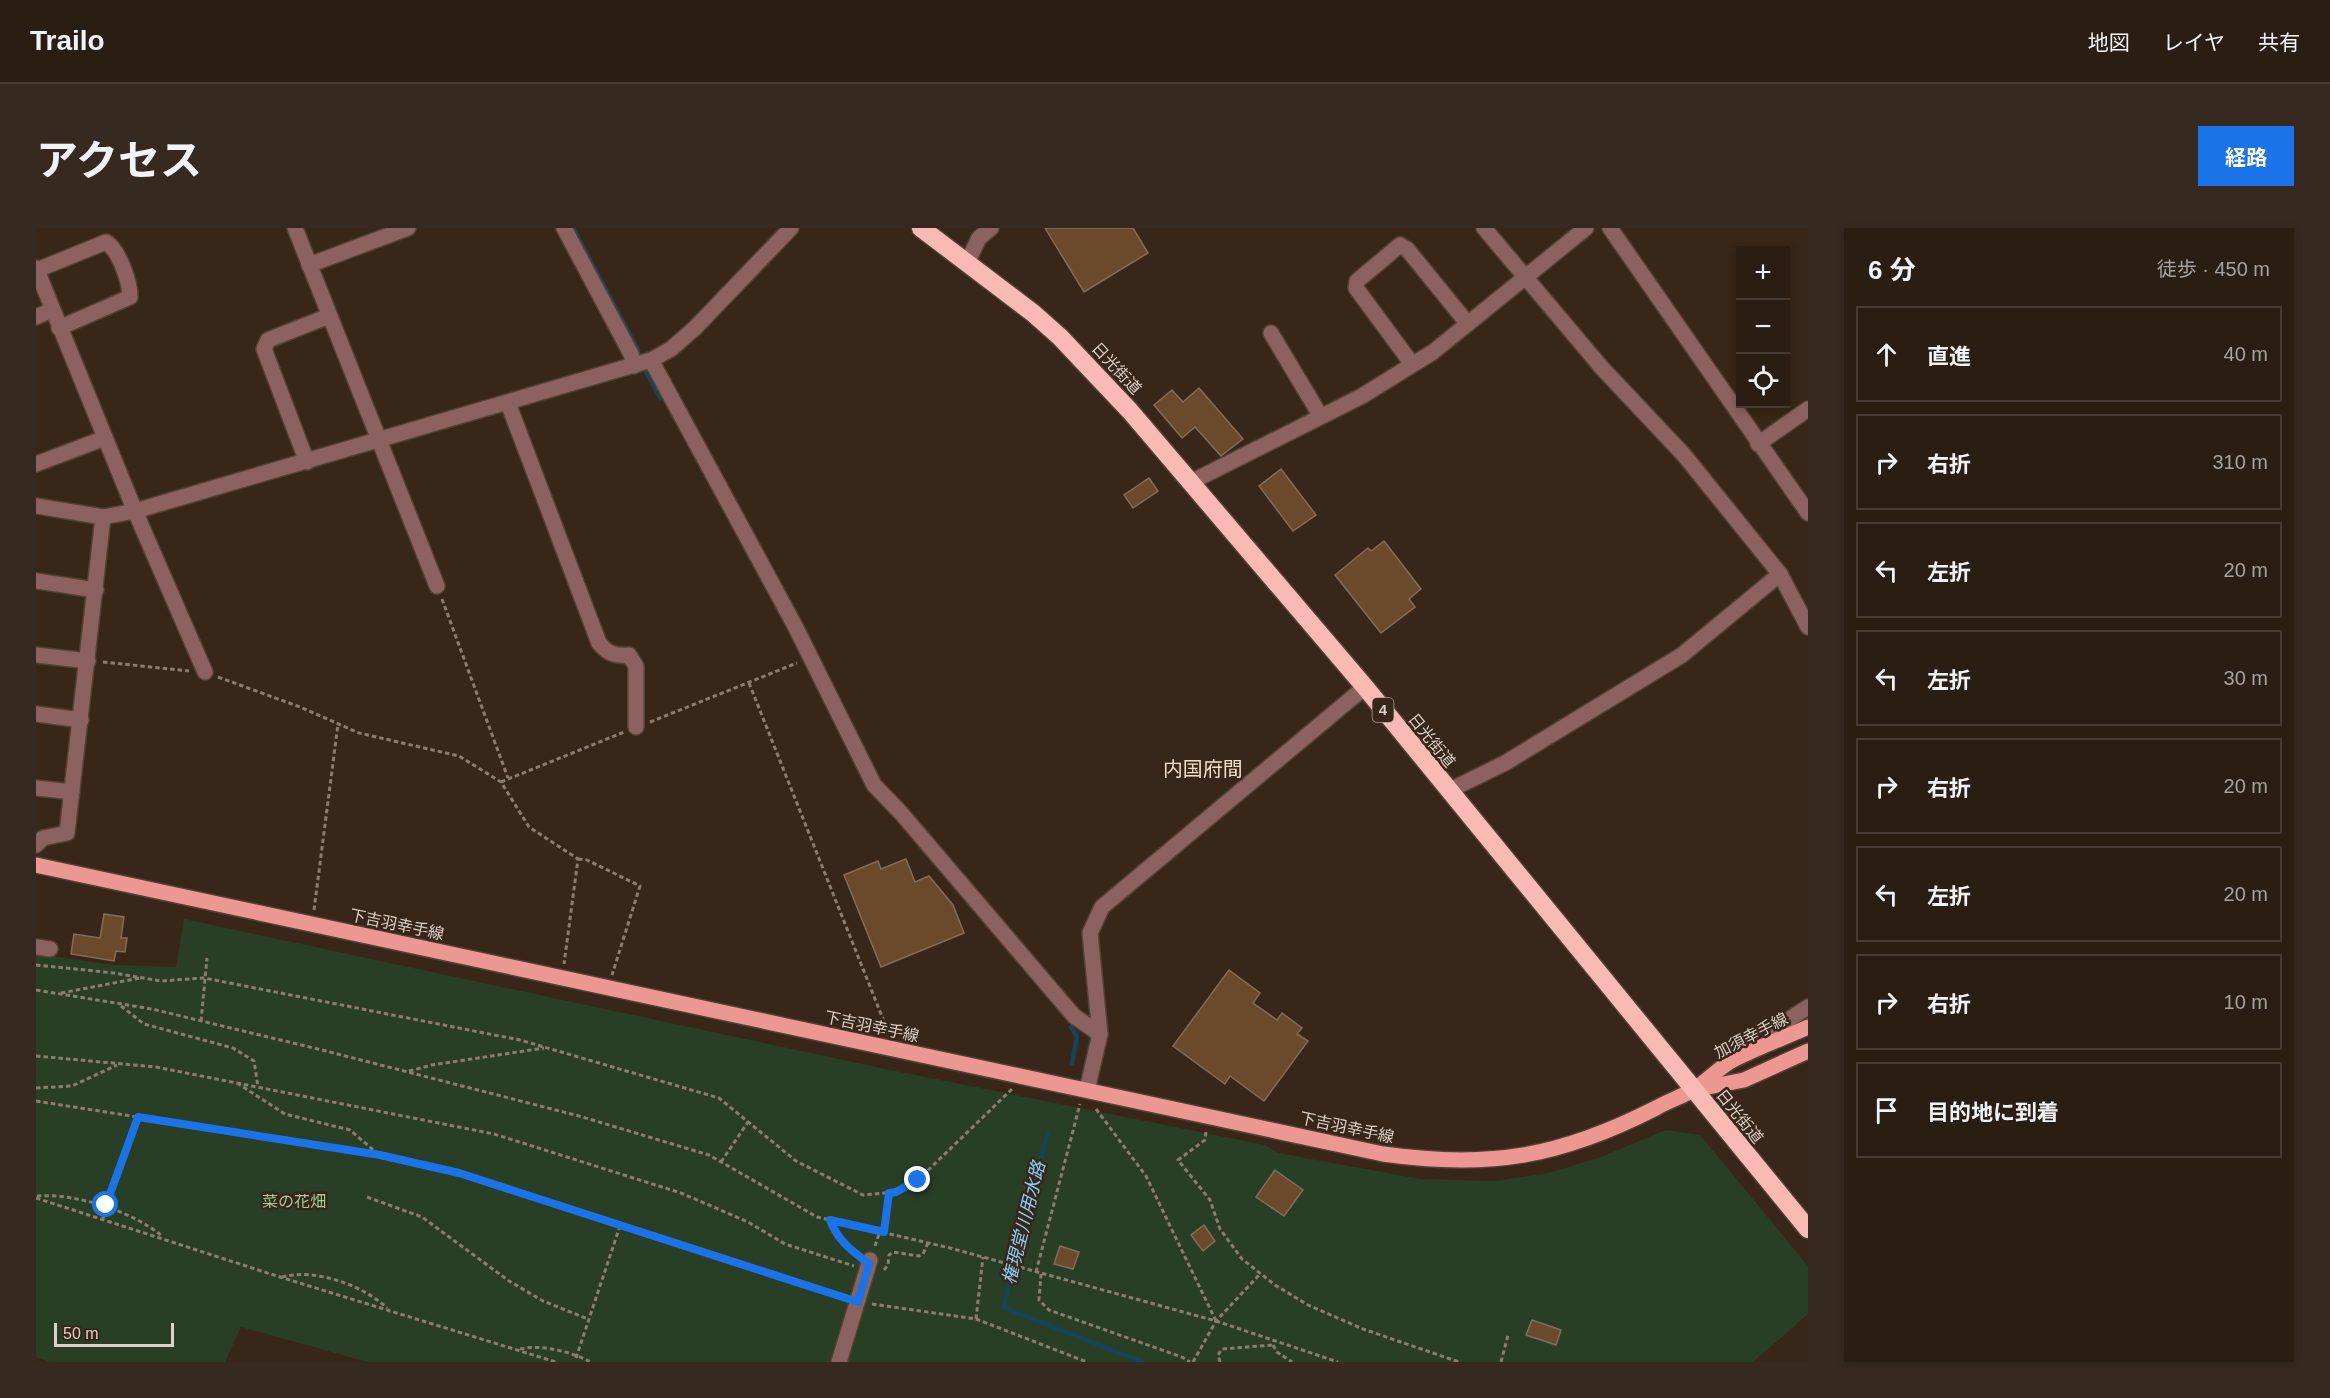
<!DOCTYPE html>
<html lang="ja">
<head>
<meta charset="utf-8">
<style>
  :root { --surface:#2a1d12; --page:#362a20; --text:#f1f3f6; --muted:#a5a29f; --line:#463b32; --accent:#1a73e8 }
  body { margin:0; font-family:Arial,"Noto Sans JP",sans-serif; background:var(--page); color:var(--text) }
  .controls { position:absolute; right:18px; top:18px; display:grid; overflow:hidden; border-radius:0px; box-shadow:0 3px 9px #0003 }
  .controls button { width:54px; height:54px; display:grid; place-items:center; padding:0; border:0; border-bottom:2px solid var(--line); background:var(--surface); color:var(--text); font:30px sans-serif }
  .scale { position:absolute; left:18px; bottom:15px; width:120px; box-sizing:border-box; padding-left:6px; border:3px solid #dcd0c7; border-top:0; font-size:16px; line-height:21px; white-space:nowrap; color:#dcd0c7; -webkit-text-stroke:4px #382718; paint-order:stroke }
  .stop { position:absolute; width:18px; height:18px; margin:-14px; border:4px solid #1a73e8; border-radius:50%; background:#fff }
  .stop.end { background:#1a73e8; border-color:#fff; box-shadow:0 2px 6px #0008 }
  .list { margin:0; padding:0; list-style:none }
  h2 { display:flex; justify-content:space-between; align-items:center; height:78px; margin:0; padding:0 24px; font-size:26px }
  h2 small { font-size:20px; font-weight:400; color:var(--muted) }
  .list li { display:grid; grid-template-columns:39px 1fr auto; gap:18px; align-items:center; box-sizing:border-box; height:96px; margin:0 12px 12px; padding:0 12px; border:2px solid var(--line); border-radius:0px }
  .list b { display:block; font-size:22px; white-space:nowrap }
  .list em { font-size:20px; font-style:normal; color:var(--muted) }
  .icon { flex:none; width:33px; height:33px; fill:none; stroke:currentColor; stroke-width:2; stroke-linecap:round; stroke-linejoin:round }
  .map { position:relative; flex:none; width:1772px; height:1134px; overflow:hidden; border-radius:0px }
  header { display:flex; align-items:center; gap:36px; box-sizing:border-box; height:84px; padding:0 30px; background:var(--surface); border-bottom:2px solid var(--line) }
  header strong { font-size:28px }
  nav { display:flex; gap:33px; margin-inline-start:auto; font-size:21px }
  .intro { display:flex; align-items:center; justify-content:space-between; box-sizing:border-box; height:144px; padding:0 36px }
  h1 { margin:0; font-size:42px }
  .button { padding:15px 27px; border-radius:0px; background:var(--accent); color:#fff; font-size:21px; font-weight:700 }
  main { display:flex; gap:36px; padding:0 36px }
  aside { flex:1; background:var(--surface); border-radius:0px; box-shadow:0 3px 9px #0003 }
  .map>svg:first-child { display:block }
  .green { fill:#293f25 }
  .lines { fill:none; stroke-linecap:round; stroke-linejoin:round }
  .stream { stroke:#15445a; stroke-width:4.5 }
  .building { fill:#6b4a2c; stroke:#816d5c; stroke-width:1.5 }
  .minor-casing { stroke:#524234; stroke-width:18 }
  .major-casing { stroke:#524234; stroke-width:18 }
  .highway-casing { stroke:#524234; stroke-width:21 }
  .path { stroke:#8b7c70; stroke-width:3; stroke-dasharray:4.5 3; stroke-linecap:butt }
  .minor { stroke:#8c6260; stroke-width:15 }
  .major { stroke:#ed9792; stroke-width:15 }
  .highway { stroke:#f9bab6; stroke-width:18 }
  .route { stroke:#1a73e8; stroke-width:8 }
  .labels { text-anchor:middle; stroke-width:5; stroke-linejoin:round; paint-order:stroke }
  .shield { fill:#382718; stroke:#ab9d92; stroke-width:1.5 }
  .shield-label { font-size:15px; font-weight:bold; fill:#dcd0c7 }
  .street-label { font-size:16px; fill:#dcd0c7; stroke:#382718 }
  .park-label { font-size:16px; fill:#9ecd95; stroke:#382718 }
  .water-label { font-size:18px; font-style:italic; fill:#85cff7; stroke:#382718 }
  .quarter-label { font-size:20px; fill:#f5decb; stroke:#382718 }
</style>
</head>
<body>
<header>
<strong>Trailo</strong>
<nav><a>地図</a><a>レイヤ</a><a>共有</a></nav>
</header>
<div class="intro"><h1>アクセス</h1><a class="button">経路</a></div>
<main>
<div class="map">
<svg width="1772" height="1134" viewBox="0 0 1772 1134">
  <rect width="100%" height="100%" fill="#382718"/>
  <path class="green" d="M148,691L854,842L1229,917L1242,925L1384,951L1459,953L1513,945L1565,929L1630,902L1664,907L1772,1038V1086L1717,1134H332L205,1099L189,1134H14L0,1129V726L77,737L140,739Z"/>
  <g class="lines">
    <g class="stream">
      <path d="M537,0L602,122"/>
      <path d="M610,144L625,171"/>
      <path d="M1035,799L1041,809L1036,835"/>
      <path d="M1012,905L979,1020L968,1080L1107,1134"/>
    </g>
  </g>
  <g class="building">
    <path d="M1009,0H1097L1112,25L1048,64Z"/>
    <path d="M1163,160L1207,211L1185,228L1159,199L1146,210L1118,177L1136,162L1147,174Z"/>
    <path d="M1245,241L1280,287L1257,303L1223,258Z"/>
    <path d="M1113,250L1122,263L1097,280L1088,267Z"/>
    <path d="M1348,313L1385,361L1373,371L1379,379L1345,405L1299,347L1332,320L1335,323Z"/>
    <path d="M870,631L879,654L893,648L917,677L928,705L845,739L808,647L842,633L845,641Z"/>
    <path d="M68,686L88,689L85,710H91L89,724L80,723L78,733L35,726L38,706L64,710Z"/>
    <path d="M1193,742L1224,765L1217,775L1241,792L1246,785L1266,800L1261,806L1272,813L1228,873L1194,848L1189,856L1137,818Z"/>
    <path d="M1239,942L1267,962L1248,988L1220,969Z"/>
    <path d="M1168,997L1179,1013L1167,1023L1155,1007Z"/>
    <path d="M1024,1018L1043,1024L1037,1041L1018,1036Z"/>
    <path d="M1496,1092L1525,1102L1520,1117L1490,1107Z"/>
  </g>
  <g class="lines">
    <defs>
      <g id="minor">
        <path d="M259,0L401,358"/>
        <path d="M528,0L595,126L598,138"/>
        <path d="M1574,0L1772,285"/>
        <path d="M932,33L943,10L955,0"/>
        <path d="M273,37L372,0"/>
        <path d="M0,40L99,283L169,444"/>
        <path d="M1,42L70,14C83,22 94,54 94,69L23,100"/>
        <path d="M0,89L16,82"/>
        <path d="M1235,105L1284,187"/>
        <path d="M615,132L759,398L838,557L865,585L1038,788L1064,806"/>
        <path d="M1376,136L1320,60L1321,53L1364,17L1371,21L1432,96"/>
        <path d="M472,175L563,415C572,426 579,428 593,427L600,438V499"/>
        <path d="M1722,216L1772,181"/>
        <path d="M271,234L228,121L232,112L293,88"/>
        <path d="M0,236L69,210"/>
        <path d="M1157,253L1326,168L1397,124L1550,0"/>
        <path d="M0,278L67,289L99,283L615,132L635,121L659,100L755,0"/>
        <path d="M1744,346L1772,399"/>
        <path d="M0,353L60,362"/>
        <path d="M0,427L52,433"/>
        <path d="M0,486L45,492"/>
        <path d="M0,560L36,564"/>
        <path d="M1412,563L1469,535L1646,427L1744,346L1648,227L1566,140L1448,0"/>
        <path d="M0,617L7,610L31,605L67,289"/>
        <path d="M0,719L14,721"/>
        <path d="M1735,815L1749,794L1772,779"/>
        <path d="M1051,862L1064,806L1054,705L1066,679L1329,459"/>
        <path d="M803,1134L834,1032"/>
      </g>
      <g id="major">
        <path d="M0,637L1347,926C1454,941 1524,929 1620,880C1632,873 1645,869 1657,862C1671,854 1682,840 1697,832C1721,820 1747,810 1772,799"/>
        <path d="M1662,861L1708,852L1772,823"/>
      </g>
      <path id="highway" d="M885,0L997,85L1024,109L1094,183L1329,459L1772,1001"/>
    </defs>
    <use href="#minor" class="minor-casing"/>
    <use href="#major" class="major-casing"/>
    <use href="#highway" class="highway-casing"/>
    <g class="path">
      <path d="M406,371L472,550"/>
      <path d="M67,434L153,443"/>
      <path d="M182,449L264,479L323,505L423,528L465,554L493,599L542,631L528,736"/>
      <path d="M713,455L847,791V805"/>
      <path d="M614,494L761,435"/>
      <path d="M465,554L588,504"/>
      <path d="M542,631L551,632L604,658L576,747"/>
      <path d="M278,682L302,496"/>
      <path d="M0,737L78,745L125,753L168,750L484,812L683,870L760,933L827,967L860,964L882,952L976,861"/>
      <path d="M0,762L116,781L290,823L543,888L673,927L781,989L914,1020L1180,1093L1302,1134"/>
      <path d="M25,765L104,750"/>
      <path d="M85,778L108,796L197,820L218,833L222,859"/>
      <path d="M165,793L171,730"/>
      <path d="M0,828L120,839L458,906L645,965L712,994L749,1016L818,1038"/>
      <path d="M373,843L396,837L508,820"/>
      <path d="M201,855L249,886L314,902L342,926"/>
      <path d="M0,860L36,858L81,837"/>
      <path d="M0,873L343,927L423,945L807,1069"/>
      <path d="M1060,881L1110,948L1180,1093"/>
      <path d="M1170,904L1169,912L1142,932L1174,972L1184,1001L1206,1031L1239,1057L1272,1077L1327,1101L1423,1134"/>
      <path d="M685,934L712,894"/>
      <path d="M1,968C39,965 96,983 126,1008"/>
      <path d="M331,969L386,989L473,1053L507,1073L552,1091"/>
      <path d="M0,970L244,1049L520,1134"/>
      <path d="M67,990L102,889"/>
      <path d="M794,992L799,1005L822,1028"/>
      <path d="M848,1004L853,965"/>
      <path d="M839,1018L844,1003"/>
      <path d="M848,1042L852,1037L853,1027L857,1024L883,1028L887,1026L892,1015"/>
      <path d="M1000,1044L1044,876"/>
      <path d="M1005,1046L1003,1072L1013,1082L1146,1129L1154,1134"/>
      <path d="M246,1049C278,1040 327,1057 351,1080"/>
      <path d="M836,1076L940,1091L1051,1134"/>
      <path d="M940,1091L947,1029"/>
      <path d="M1237,1117L1241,1124L1256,1134"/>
      <path d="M484,1121C506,1116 535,1124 555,1134"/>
      <path d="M540,1130L585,995"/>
      <path d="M1157,1134L1180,1093L1224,1046"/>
      <path d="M1184,1134L1182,1127L1186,1121L1237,1117"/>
      <path d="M1465,1134L1472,1107"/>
    </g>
    <use href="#minor" class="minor"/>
    <use href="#major" class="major"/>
    <use href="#highway" class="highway"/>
  </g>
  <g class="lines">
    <path class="route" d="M70,977L102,889L344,927L423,945L822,1074L833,1036C816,1023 802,1013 794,992L848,1004L853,965L860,964L882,952"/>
  </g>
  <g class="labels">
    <rect class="shield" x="1336.5" y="470" width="21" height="24" rx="4.5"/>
    <g class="shield-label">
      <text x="1347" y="487">4</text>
    </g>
    <g class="street-label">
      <text transform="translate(1081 140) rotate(47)" y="6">日光街道</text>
      <text transform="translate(1396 512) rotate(51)" y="6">日光街道</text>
      <text transform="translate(361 696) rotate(12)" y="6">下吉羽幸手線</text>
      <text transform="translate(836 798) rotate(12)" y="6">下吉羽幸手線</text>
      <text transform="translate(1715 807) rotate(-27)" y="6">加須幸手線</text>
      <text transform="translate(1704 888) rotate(51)" y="6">日光街道</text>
      <text transform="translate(1311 899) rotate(12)" y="6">下吉羽幸手線</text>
    </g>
    <g class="park-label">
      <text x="258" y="979">菜の花畑</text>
    </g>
    <g class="water-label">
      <text transform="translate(988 995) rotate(-76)" y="6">権現堂川用水路</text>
    </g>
    <g class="quarter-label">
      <text x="1167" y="548">内国府間</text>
    </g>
  </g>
</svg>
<div class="controls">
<button>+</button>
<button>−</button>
<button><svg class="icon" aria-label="locate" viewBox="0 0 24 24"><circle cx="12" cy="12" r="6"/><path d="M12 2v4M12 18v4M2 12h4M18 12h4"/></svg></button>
</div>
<div class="scale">50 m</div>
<div class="stop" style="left:70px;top:977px"></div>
<div class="stop end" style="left:882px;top:952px"></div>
</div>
<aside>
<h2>6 分<small>徒歩 · 450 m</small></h2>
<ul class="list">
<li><svg class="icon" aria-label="ahead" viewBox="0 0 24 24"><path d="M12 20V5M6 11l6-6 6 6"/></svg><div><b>直進</b></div><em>40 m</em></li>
<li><svg class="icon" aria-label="right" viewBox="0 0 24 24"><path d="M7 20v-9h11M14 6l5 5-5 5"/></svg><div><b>右折</b></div><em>310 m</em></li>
<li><svg class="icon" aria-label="left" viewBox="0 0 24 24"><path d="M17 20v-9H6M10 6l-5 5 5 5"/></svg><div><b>左折</b></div><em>20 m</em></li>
<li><svg class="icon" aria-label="left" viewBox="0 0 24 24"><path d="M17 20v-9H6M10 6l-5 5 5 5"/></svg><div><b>左折</b></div><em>30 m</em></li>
<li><svg class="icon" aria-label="right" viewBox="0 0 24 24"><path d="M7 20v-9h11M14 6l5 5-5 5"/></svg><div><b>右折</b></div><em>20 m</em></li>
<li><svg class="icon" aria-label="left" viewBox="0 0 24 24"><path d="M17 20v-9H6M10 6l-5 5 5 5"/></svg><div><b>左折</b></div><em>20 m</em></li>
<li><svg class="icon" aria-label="right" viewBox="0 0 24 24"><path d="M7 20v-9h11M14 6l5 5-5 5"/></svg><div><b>右折</b></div><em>10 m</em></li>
<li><svg class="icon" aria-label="arrive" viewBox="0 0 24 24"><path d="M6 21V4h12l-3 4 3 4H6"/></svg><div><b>目的地に到着</b></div></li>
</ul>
</aside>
</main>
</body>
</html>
